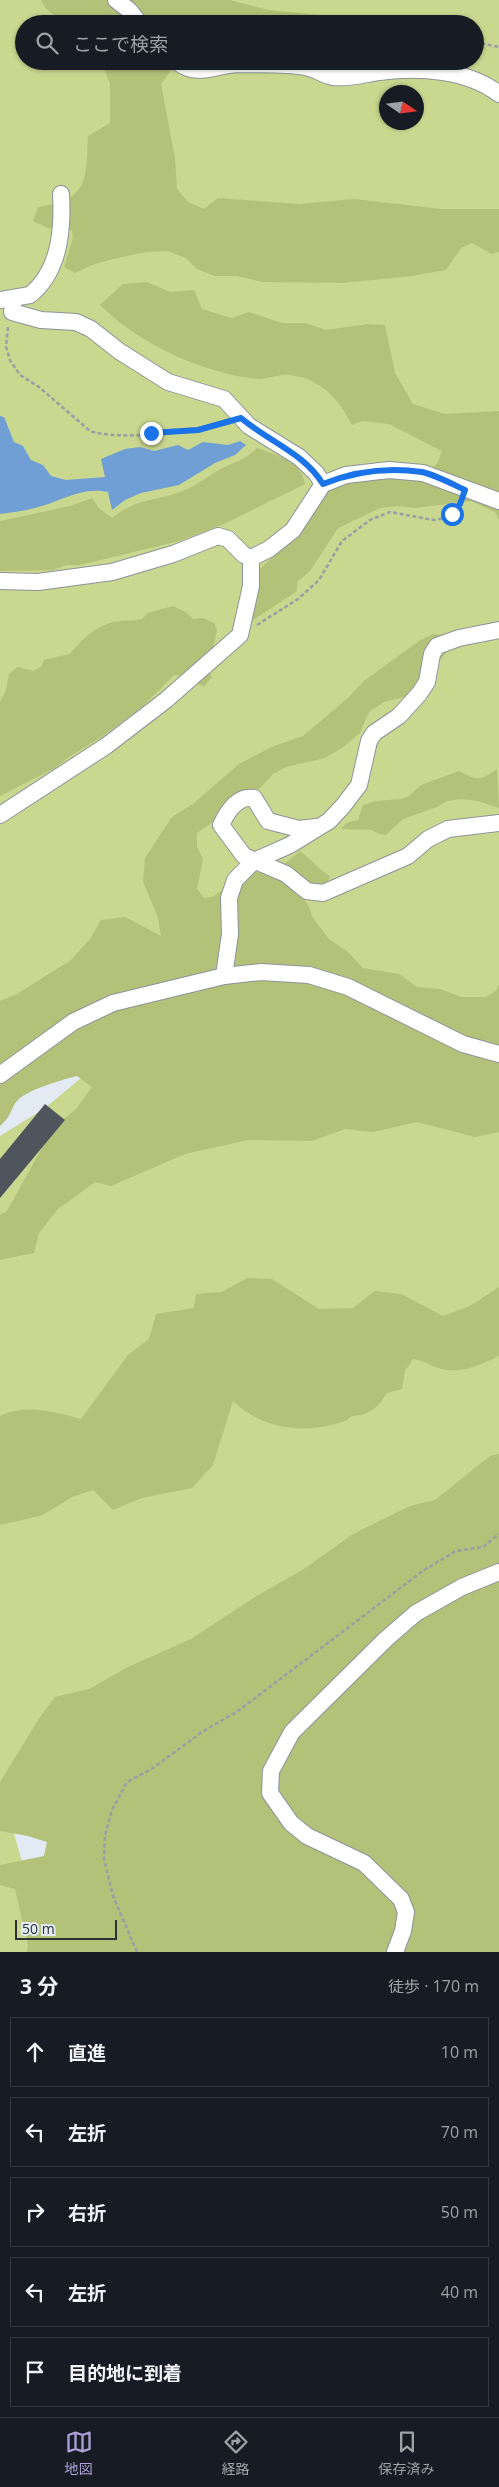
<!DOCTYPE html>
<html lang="ja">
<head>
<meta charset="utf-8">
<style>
  :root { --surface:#171b24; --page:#20242c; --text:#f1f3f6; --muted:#9ea1a6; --line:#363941; --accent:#ada0d8 }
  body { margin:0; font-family:"Open Sans","Noto Sans JP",sans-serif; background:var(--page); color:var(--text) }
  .compass { position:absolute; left:379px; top:85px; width:45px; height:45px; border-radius:50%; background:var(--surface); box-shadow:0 1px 4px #0004; rotate:103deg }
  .scale { position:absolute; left:15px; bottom:12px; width:102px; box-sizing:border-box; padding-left:5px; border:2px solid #2e3134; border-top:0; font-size:14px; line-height:18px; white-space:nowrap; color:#2e3134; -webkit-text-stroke:4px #e2eaf3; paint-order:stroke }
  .stop { position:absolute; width:15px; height:15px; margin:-11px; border:4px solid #1a73e8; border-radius:50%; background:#fff }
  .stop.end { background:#1a73e8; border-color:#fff; box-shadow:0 1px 5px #0008 }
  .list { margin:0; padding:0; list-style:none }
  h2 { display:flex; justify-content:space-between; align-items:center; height:65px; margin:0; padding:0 20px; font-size:21px }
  h2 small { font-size:16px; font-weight:400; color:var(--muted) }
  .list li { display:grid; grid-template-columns:32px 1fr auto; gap:15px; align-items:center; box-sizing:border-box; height:70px; margin:0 10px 10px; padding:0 10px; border:1px solid var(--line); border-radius:0px }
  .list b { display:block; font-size:19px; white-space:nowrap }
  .list em { font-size:16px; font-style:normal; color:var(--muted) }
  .icon { flex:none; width:28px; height:28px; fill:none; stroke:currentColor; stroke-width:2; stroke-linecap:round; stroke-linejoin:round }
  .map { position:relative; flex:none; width:499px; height:1952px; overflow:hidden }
  .search { position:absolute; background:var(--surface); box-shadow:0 1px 4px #0004; left:15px; right:15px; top:15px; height:55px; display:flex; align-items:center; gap:12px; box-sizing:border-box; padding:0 18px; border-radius:28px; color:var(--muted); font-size:19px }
  .sheet { height:465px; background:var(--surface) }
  nav { display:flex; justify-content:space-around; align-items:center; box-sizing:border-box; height:70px; border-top:1px solid var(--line); background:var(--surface); font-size:14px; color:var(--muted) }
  nav a { display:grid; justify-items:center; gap:2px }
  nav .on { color:var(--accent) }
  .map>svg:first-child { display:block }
  .green { fill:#c9d78f; fill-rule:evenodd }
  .forest { fill:#b3c179 }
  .water { fill:#709fd6 }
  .building { fill:#4e555c }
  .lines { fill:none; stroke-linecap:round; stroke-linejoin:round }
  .minor-casing { stroke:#8c949b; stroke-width:18 }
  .path { stroke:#999fa5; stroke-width:2.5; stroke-dasharray:4 2.5; stroke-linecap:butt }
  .minor { stroke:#fff; stroke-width:16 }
  .route { stroke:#1a73e8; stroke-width:6 }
</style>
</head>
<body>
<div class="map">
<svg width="499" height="1952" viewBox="0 0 499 1952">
  <rect width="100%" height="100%" fill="#e2eaf3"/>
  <g class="green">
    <path d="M0,0H499V1046L0,1065ZM24,24H475V61H24ZM386,92H416V122H386Z"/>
    <path d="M499,1076V1470L13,1830L48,1952H0V1136L45,1108L81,1078Z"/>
  </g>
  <g class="forest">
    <path d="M41,0H230L269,10L328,16L349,24H66L46,9Z"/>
    <path d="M101,61H178L161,84L175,158L177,189L188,202L204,209L218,198L300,204L354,199L442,209H499V252L492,254L472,243L461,248L446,270L412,276L343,283L262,282L237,276H215L197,269L186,258L168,251L146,252L113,259L92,265L75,273L64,267L73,238L72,230L48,228L33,221L38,207C89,200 86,180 88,136L110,123V84Z"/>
    <path d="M147,282L170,292L194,290L202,309L231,318L249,312L282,323H305L326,330L368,324L385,325L395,373L413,404L445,414L499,411V520L495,512L471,501L415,508L397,506L380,508L338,528L310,571L297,582V591L247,624L255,577L260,569L283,547L327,489L335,484L432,468L437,464L442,451L389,424L362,421L352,425C339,399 321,379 290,375C281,374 270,378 260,379C253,379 244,377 237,376C187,365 137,341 100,305L123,284Z"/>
    <path d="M257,448C275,455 302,461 305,484L224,524L179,541L80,565H66L53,570L0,571V521L70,506L92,498L99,508L112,518C139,496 159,502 187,489C199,484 209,475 221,469C234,462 246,460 257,448Z"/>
    <path d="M173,606L186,612L193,619L203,618L214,623L217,630L208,671L212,677L204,687L184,676L174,675L143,706L100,738L69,757L55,768L0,796V702L6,690L9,674L18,667L33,671L41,667L44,660L70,654C80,641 97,625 114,622C123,620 133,621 142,619L148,613Z"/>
    <path d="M433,634L444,635L450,648L412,695L384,702L369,712L360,733L342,748L325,758L286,767L273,774L259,789L244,792L216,820L197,833V847L203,859L197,889L204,898L212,897L251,871L262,872L283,865L300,851C311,859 319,870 330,876L327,883L316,884L300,893L308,905L313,918L329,939L347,951L363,968L399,974L417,987L440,989L461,997H486L496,991L499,984V1132L475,1137L417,1122L373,1132L345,1129L312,1141L248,1140L185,1154L111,1186L95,1182L58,1209L39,1233L34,1253L0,1260V1215L7,1211L53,1128L76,1109L92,1087L77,1076C64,1079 27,1090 18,1100C10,1108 13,1115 0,1126V1001L17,994L71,960L90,939L101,920L125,917L161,936L158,918L143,881L145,858L172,817L193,804L239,764L274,746L303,736L348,698L364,681L419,641Z"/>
    <path d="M497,769L499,808L478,801L462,799L447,801L437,807L403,819L386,835L379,834L372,830L341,829L346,823L358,820L363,805L376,801L401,799L409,796L421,785L459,771C478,781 480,781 497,769Z"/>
    <path d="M247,1278L272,1279L319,1309L353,1308L375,1291L401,1294L443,1316L470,1306L499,1287V1356C481,1364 463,1374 442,1369C431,1367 427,1361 413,1359L405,1371L402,1389L387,1393C378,1407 371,1415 352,1416C346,1422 340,1423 331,1425C297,1434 258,1426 233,1401L213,1465L192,1488L142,1498L113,1510L93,1490L72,1497L43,1515L0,1525V1416C25,1403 56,1412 81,1419L128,1355L149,1339L156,1314L194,1308L196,1294L222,1292Z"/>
    <path d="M499,1454V1952H27L28,1945L15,1889L0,1885V1865L44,1856L47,1842L28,1836L0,1831V1782L38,1720L55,1697L89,1689L128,1667L191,1639L255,1597L304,1569L353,1534L410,1506L435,1500L490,1456Z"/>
  </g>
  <path class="water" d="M0,416L4,417L14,442L23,446L31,460L43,465L51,476L66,480L105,477L101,459L125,449L140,447L154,451L178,445L188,450L203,442L228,445L240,441L246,445L235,455L215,463L179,485L141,493L125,500L112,510L108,492C81,486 60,502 35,508C24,511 12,512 0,514Z"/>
  <path class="building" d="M45,1104L65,1120L0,1198V1159Z"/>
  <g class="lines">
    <defs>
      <g id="minor">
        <path d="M116,0L129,10L140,24"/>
        <path d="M176,61C198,79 215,64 240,64C261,65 284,63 305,67C314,68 323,75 333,77C348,79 364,74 379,72C417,67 467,69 499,94"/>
        <path d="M14,299L12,312L41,320L76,322L91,329L119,351L168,382L224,399L249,426L299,457L316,473L323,484"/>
        <path d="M0,300L30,295C60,271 63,229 61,194"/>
        <path d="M0,581L38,582L112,572L173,554L218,536L228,539L244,555L251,558L269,549L293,530L323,484L346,475L389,470L423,473L499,501"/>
        <path d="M0,815L106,746L166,700L240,635L251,586V558"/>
        <path d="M316,827L299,829L268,821L254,798C237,795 227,812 221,825L244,856L286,874L307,891L323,893L408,856L428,839L448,829L499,823"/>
        <path d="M224,976L230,934L229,898L235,880L254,861L290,845L329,821L343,806L359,785L369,741L374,733L399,716L419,694L427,682L432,654L437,646L459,638L499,630"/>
        <path d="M0,1075L73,1022L113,1003L224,976L261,972L309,975L348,987L463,1044L499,1054"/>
        <path d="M395,1952L403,1931L406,1912L401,1899L364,1863L307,1836L291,1823L270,1793L271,1771L292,1732L386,1639L416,1613L462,1587L499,1572"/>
      </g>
    </defs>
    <use href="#minor" class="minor-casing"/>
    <g class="path">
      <path d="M345,24L349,19L391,24"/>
      <path d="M475,42L499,47"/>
      <path d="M8,327L6,347L10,360L20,375L39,387L90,431C117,441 199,432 228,423"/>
      <path d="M257,625L298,599L319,580L342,541L370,520L390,512L434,520L446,518L452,514L462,501"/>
      <path d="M137,1952L113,1896L104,1859L105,1835L112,1810L127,1782L153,1768L202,1732L238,1711L424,1570L456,1551L483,1547L499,1534"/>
    </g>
    <use href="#minor" class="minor"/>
  </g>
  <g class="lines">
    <path class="route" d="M151,433L198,430L241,418C268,441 304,453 323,484C355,471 387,467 422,472C436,475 452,484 465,490L460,504L452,514"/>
  </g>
</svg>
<svg class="compass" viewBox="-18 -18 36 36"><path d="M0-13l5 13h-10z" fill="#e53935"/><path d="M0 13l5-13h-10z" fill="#9ea1a6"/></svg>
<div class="scale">50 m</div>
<div class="stop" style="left:452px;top:514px"></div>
<div class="stop end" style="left:151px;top:433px"></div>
<div class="search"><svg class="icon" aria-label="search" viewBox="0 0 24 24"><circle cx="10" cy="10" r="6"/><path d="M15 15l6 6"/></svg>ここで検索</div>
</div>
<section class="sheet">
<h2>3 分<small>徒歩 · 170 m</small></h2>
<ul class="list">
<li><svg class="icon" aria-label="ahead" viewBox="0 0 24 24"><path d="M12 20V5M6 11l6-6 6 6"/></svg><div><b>直進</b></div><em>10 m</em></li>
<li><svg class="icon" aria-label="left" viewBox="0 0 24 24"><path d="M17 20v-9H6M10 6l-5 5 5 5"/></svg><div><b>左折</b></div><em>70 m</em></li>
<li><svg class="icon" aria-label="right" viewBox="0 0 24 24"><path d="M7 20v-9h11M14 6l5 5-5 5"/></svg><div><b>右折</b></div><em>50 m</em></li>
<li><svg class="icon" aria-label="left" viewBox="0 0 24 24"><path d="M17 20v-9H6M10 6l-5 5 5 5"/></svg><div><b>左折</b></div><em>40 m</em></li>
<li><svg class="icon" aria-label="arrive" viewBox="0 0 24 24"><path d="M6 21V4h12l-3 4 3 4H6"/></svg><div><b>目的地に到着</b></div></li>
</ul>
</section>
<nav>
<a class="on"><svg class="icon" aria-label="map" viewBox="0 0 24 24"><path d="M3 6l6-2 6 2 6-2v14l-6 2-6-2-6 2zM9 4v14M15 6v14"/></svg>地図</a>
<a><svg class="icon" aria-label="directions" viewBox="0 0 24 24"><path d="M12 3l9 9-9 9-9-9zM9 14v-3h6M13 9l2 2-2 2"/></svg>経路</a>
<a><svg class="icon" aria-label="saved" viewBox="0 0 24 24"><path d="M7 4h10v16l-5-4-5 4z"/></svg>保存済み</a>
</nav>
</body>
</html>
